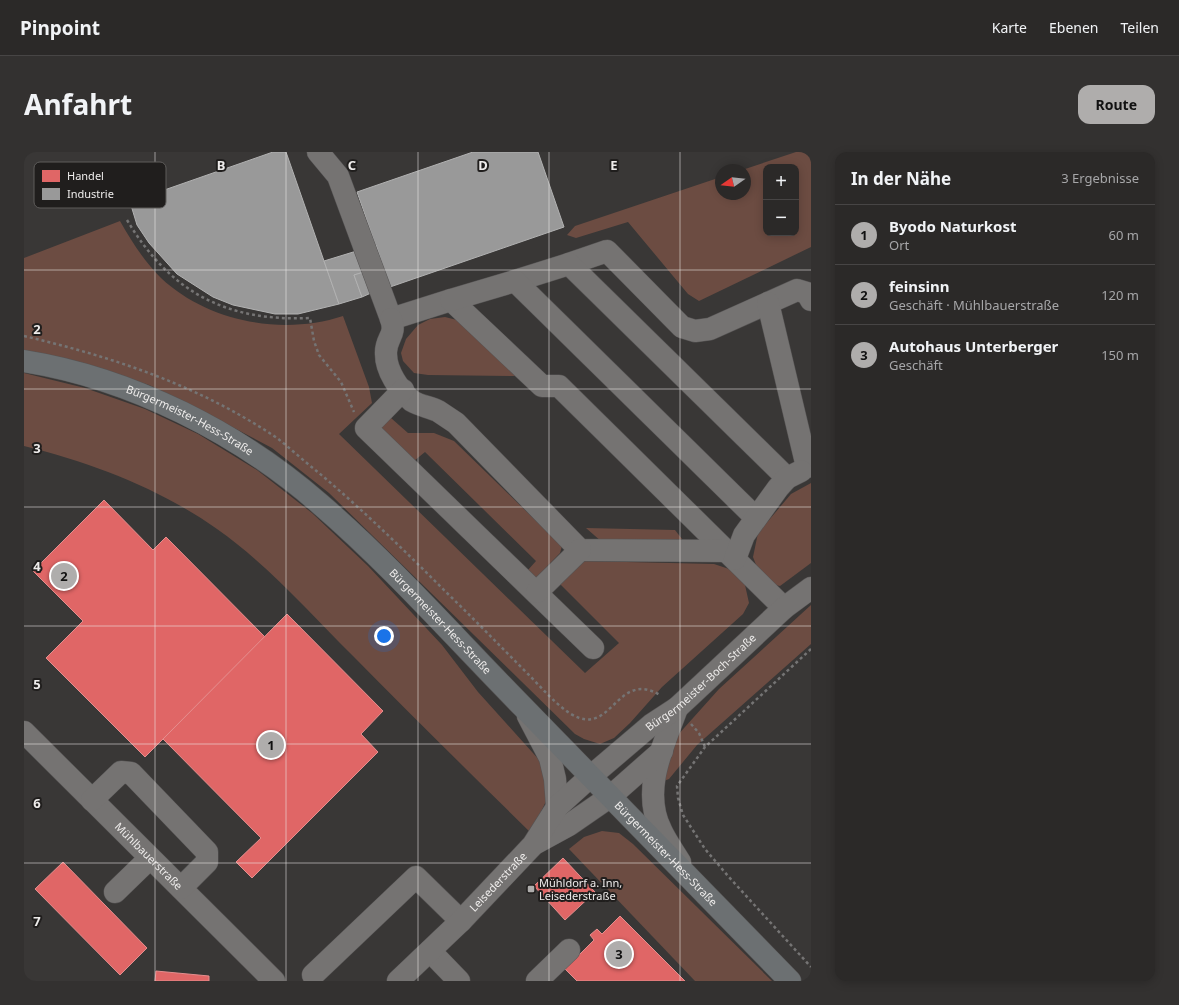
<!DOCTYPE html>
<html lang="de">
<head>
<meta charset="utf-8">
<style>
  :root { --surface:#2b2928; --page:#333130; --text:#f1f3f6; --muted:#a6a6a8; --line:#474545; --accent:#afadac }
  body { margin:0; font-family:"Noto Sans",sans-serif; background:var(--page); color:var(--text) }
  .controls { position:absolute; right:12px; top:12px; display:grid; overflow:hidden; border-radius:8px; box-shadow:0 2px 10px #0003 }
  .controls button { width:36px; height:36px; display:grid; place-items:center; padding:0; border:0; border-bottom:1px solid var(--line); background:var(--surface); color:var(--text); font:20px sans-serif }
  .compass { position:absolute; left:691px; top:12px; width:36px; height:36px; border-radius:50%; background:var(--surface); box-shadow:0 2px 10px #0003; rotate:256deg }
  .you { position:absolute; left:360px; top:484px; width:14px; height:14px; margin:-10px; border:3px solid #fff; border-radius:50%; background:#1a73e8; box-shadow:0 0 0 6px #1a73e833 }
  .badge { display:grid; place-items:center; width:26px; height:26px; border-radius:50%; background:var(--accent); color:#111; font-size:13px; font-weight:700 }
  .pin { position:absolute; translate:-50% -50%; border:2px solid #fff; box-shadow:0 1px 4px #0006 }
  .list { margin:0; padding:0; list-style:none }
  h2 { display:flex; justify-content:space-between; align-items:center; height:52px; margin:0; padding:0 16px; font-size:17px }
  h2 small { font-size:13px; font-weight:400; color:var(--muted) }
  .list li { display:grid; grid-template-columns:26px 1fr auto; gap:12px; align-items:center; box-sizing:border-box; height:60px; padding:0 16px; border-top:1px solid var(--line) }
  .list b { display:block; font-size:15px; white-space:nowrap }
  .list p { margin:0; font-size:13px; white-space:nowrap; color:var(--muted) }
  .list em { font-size:13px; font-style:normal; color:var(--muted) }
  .map { position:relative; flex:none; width:787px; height:829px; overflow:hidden; border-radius:12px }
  header { display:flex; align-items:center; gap:24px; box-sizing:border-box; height:56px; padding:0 20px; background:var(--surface); border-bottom:1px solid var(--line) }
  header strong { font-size:19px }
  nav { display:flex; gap:22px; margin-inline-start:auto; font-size:14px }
  .intro { display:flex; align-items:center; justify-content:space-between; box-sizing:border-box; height:96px; padding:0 24px }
  h1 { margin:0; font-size:28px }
  .button { padding:10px 18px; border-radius:12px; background:var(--accent); color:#111; font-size:14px; font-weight:700 }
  main { display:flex; gap:24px; padding:0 24px }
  aside { flex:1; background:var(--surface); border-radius:12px; box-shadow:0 2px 10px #0003 }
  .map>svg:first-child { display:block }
  .green { fill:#6c4c42; fill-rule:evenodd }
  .shops { fill:#e06666; stroke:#e48e8e }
  .industry { fill:#999; stroke:#b2b2b2 }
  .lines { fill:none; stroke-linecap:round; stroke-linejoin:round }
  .minor-casing { stroke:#565454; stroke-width:23 }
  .major-casing { stroke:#565454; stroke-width:23 }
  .path { stroke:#757474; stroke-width:2.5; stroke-dasharray:3 3; stroke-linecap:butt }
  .minor { stroke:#757372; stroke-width:22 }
  .major { stroke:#6c7072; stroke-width:22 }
  .grid { fill:none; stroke:#eeeceb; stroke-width:1; stroke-opacity:0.55 }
  .poi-dot { fill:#afadac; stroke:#201e1d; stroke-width:1.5 }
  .labels { text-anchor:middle; stroke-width:4; stroke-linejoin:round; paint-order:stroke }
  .street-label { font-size:11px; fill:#eeeceb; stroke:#201e1d }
  .poi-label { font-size:11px; fill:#eeeceb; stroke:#201e1d; text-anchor:start }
  .key { fill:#201e1d; stroke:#5e5c5b; stroke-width:1 }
  .key-label { font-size:11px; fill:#eeeceb }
  .grid-label { font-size:13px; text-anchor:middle; font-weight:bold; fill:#eeeceb; stroke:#201e1d; stroke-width:4; stroke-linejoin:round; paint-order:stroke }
</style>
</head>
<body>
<header>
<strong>Pinpoint</strong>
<nav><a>Karte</a><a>Ebenen</a><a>Teilen</a></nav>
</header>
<div class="intro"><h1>Anfahrt</h1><a class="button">Route</a></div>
<main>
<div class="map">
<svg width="787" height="829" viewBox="0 0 787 829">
  <rect width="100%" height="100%" fill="#393736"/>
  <g class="green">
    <path d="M772,0H787V95L675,149L664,142L604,70L552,86L543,83L551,74L697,25V42H721V18H718ZM742,15H772V81H742Z"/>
    <path d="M96,69C108,90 120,109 137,126C184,170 259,184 319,164L345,235L348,251L315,282L561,521L595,491L532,428L559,409L690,412L711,419L721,433L725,451L719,462L638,535L606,571L590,586L576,592L560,587L551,582L305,341L248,296L174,257L125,233L68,215L0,199V106Z"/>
    <path d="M421,165L433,168L494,224L404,223L390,221L379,209L377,201L382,187L394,173L406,167Z"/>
    <path d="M0,221L61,236L121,257L174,282L233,318L288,361L344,414L418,493L454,540L517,610L524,645L507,681C447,622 387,563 329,504C285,460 244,413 193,377C135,336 68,311 0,294Z"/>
    <path d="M367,266L384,281H410L430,289L538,394L536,401L512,426L504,418L512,409L401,300L390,309L356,276Z"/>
    <path d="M787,331V411L756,434L747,432L734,418L729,405L734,381L767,342Z"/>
    <path d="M562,376L651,378L658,387L654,392L578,390Z"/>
    <path d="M787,453V492L673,593L645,627L637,630L652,585L695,537Z"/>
    <path d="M578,679L595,681L609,692L748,829H671L545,697L560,685Z"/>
  </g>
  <g class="shops">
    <path d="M80,348L129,398L142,385L241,485L121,605L22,506L59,469L9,419Z"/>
    <path d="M263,462L359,559L337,582L354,600L228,726L212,710L237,686L139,587Z"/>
    <path d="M539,706L571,740L541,768L510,734Z"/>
    <path d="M39,710L123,796L96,823L11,737Z"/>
    <path d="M596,764L661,829H553L541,817L570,788L566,783L573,777L578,782Z"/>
    <path d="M132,819L185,824V829H131Z"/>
  </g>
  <g class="industry">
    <path d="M249,0H262L315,152L274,162H251L209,153L189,145L153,122L125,91L113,73L106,50Z"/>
    <path d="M449,0H514L540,75L366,135L333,40Z"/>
    <path d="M352,93L366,135L340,120L330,123L338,145L315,152L300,109Z"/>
    <path d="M340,120L347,141L338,145L330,123Z"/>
  </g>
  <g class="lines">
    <defs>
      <g id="minor">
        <path d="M294,0L314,24L367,167L427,148L518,234H535L760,456"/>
        <path d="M545,112L583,99L658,175L671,179L686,177L773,138L783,141L787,148"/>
        <path d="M491,129L545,112L763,326"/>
        <path d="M427,148L491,129L732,366"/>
        <path d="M744,151L783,315"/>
        <path d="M367,167C373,184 361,186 362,202C362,219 375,238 388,249C396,254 406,255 414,259C420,263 426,267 432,271L556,398L702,399"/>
        <path d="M379,238L342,276L569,496"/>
        <path d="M711,407L720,383L754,336L763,326L777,319"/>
        <path d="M513,440L556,398"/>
        <path d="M653,556C639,595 617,638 637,678C642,689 650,700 656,710"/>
        <path d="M504,564L526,606L531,627L533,655"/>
        <path id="s1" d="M0,580L250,829"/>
        <path d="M68,648L97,620L107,621L183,700V710L157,736"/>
        <path d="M512,691L545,673L587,644L638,599"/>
        <path d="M91,740L126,706"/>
        <path d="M406,799L435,829"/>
        <path d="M289,823L392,725L437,769"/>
        <path id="s2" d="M374,829L437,769L509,693L533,655L566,625L627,573L653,556L760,456L787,436"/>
        <path d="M513,829L545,798"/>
      </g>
      <g id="major">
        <path id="s3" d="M0,209C107,226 215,281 296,352C368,414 432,487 499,555C587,646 677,737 766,829"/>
      </g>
    </defs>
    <use href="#minor" class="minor-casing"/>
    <use href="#major" class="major-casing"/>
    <g class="path">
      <path d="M103,68C146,140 202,170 286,166L290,189L295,203L317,230L330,260"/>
      <path d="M0,184C89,205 176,234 253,286C267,297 281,310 295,321C340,359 382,400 424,442C451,468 477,495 504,522C517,535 531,552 547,562C588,587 592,517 636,543"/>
      <path d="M787,497L681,595L653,634L654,646L659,663L681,697L704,724L787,815"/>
      <path d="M667,572L675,581L681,595"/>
    </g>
    <use href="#minor" class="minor"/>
    <use href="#major" class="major"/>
  </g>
  <path class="grid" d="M131,0V829M262,0V829M394,0V829M525,0V829M656,0V829M0,118H787M0,237H787M0,355H787M0,474H787M0,592H787M0,711H787"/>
  <rect class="poi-dot" x="503" y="733" width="8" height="8" rx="2"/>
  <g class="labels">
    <g class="street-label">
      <text dy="4" stroke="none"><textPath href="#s3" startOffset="177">Bürgermeister-Hess-Straße</textPath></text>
      <text dy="4" stroke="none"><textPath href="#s3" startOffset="501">Bürgermeister-Hess-Straße</textPath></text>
      <text dy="4" stroke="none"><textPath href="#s2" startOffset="427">Bürgermeister-Boch-Straße</textPath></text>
      <text dy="4" stroke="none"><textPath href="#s3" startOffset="825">Bürgermeister-Hess-Straße</textPath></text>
      <text dy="4" stroke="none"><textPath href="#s1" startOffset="176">Mühlbauerstraße</textPath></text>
      <text dy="4" stroke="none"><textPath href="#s2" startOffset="141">Leisederstraße</textPath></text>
    </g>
    <g class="poi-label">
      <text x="515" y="735">Mühldorf a. Inn,<tspan x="515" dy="13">Leisederstraße</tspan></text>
    </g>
  </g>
  <rect x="10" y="10" width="132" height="46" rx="6" class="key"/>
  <rect x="18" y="18" width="18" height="12" fill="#e06666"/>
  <rect x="18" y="36" width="18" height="12" fill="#999"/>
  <g class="key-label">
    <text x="43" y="28">Handel</text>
    <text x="43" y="46">Industrie</text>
  </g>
  <g class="grid-label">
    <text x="197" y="18">B</text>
    <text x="328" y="18">C</text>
    <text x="459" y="18">D</text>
    <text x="590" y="18">E</text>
    <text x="13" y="182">2</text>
    <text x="13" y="301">3</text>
    <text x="13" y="419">4</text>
    <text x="13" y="537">5</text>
    <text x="13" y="656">6</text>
    <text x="13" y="774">7</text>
  </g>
</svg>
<div class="controls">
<button>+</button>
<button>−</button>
</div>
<svg class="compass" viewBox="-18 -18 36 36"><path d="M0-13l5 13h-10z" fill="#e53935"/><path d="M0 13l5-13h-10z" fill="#a6a6a8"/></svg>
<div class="you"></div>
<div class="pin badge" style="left:247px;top:593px">1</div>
<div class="pin badge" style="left:40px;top:424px">2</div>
<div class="pin badge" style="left:595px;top:802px">3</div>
</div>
<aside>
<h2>In der Nähe<small>3 Ergebnisse</small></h2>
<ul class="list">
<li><span class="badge">1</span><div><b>Byodo Naturkost</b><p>Ort</p></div><em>60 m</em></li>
<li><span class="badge">2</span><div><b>feinsinn</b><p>Geschäft · Mühlbauerstraße</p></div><em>120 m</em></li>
<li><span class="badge">3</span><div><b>Autohaus Unterberger</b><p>Geschäft</p></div><em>150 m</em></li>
</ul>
</aside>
</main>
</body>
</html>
